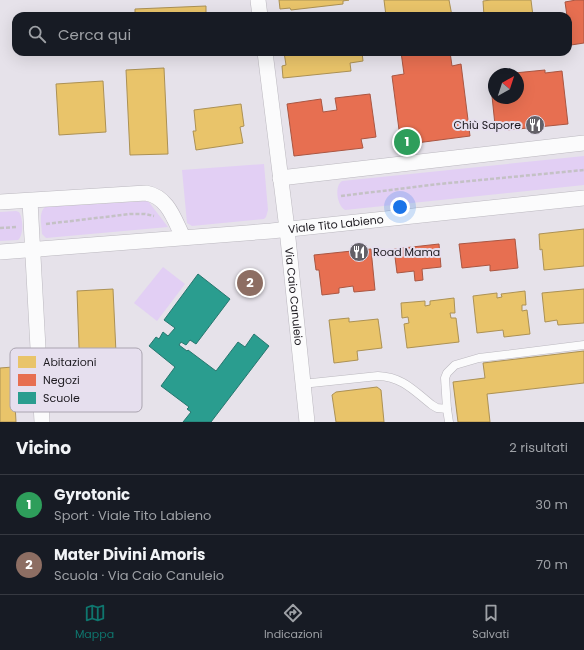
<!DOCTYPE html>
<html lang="it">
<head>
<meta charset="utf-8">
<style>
  :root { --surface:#171b24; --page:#20242c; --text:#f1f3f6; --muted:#9ea1a6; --line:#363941; --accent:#0f766e }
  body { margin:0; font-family:Poppins,sans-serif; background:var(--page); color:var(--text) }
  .compass { position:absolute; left:488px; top:68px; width:36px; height:36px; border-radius:50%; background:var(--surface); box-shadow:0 4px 16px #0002; rotate:39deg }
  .you { position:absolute; left:400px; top:207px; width:14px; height:14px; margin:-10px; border:3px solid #fff; border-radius:50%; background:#1a73e8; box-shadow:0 0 0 6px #1a73e833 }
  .badge { display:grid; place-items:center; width:26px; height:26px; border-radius:50%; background:var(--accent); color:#fff; font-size:13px; font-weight:700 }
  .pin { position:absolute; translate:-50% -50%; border:2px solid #fff; box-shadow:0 1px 4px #0006 }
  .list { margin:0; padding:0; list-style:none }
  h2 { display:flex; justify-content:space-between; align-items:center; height:52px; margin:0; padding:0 16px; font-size:17px }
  h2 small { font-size:13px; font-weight:400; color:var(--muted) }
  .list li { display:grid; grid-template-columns:26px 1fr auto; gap:12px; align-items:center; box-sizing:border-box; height:60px; padding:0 16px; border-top:1px solid var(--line) }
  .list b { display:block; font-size:15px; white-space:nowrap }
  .list p { margin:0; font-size:13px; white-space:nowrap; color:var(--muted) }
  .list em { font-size:13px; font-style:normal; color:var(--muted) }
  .icon { flex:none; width:22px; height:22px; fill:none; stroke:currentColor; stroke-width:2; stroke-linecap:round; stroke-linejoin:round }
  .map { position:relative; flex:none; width:584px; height:422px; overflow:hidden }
  .search { position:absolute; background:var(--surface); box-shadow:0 4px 16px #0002; left:12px; right:12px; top:12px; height:44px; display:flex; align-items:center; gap:10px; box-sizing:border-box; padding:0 14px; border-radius:12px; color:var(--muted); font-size:15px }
  .sheet { height:172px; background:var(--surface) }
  nav { display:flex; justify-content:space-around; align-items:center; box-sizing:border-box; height:56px; border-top:1px solid var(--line); background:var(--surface); font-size:11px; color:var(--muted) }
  nav a { display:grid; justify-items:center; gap:2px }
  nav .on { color:var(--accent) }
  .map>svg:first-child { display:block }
  .green { fill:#e2cff4 }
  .homes { fill:#e9c46a; stroke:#ac9154 }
  .shops { fill:#e76f51; stroke:#aa5642 }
  .schools { fill:#2a9d8f; stroke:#26766e }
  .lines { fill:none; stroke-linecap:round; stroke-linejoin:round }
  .service-casing { stroke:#bbb8bf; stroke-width:9 }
  .minor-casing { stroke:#bbb8bf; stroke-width:16 }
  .path { stroke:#c4c1c5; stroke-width:2.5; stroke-dasharray:4 2; stroke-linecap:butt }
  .service { stroke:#fbfbfc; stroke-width:8 }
  .minor { stroke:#fbfbfc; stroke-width:15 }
  .labels { text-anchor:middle; stroke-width:4; stroke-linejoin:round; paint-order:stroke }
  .poi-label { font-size:11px; fill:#1d1a20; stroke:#e6dfee; text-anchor:end }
  .street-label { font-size:11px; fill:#1d1a20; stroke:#e6dfee }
  .key { fill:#e6dfee; stroke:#aaa4b0; stroke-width:1 }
  .key-label { font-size:11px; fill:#1d1a20 }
</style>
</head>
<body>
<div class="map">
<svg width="584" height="422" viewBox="0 0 584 422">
  <rect width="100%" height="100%" fill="#e6e2ea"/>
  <g class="green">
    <path d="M584,156V185L345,210C337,206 334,186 342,181Z"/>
    <path d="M264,164L268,210L266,217L264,219L192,226L187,223L182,170Z"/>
    <path d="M148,201L168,227L46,238L42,234C42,226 38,213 45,207Z"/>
    <path d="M16,211L19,212C23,218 24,235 18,240L0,241V212Z"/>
    <path d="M163,267L185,284L157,321L134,303Z"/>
  </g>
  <g class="homes">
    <path d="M279,0H349L343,1V4L291,10L290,8L280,9Z"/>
    <path d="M384,0H449L452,16H386Z"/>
    <path d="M491,0H531L533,16H484L483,1Z"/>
    <path d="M206,6V16H135V9Z"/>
    <path d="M284,52H362L363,61L350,63L351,71L283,78L282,66L286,65Z"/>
    <path d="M164,68L168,154L130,155L126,70Z"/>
    <path d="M103,81L106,132L59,135L56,84Z"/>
    <path d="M241,104L244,126L240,127L243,143L196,150L193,131H196L194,110Z"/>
    <path d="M584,229V266L544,270L542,249L540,250L539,234Z"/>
    <path d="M113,289L117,374L80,376L77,291Z"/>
    <path d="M584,289V323L558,325L557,320L545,322L542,293Z"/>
    <path d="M525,291L526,305H522V311L527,310L530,334L504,337L503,330L477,333L473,296L497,293V298L502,297L501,294Z"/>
    <path d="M454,298L455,313H450L451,318H456L459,342L407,348L404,324L409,323L408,317L402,318L401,303L425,301V306L430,305V301Z"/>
    <path d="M349,318V322L378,319L382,348L357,351L358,360L334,363L329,320Z"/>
    <path d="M584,351V383L487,394L490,422H458L453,382L485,378L483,363Z"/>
    <path d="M13,367L16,422H0V368Z"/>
    <path d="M377,387L381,390L384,422H336L332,395L336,392Z"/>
  </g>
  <g class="shops">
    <path d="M576,0H584V43L571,45L568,16H567L565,2Z"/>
    <path d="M401,52H450L452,66L461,64L470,136L401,145L392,76L404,74Z"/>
    <path d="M545,70V73L562,71L568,124L508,130L507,123L495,125L492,96L494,95V98H518V74H504Z"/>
    <path d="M370,94L376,137L361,139L363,148L294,156L287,104L321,99L323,112L337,110L335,98Z"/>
    <path d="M515,239L518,268L490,271V265L462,268L459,244Z"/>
    <path d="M439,244L441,267L422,269L423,280L415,281L414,271L397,273L394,249Z"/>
    <path d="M371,249L375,290L354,292L353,286L339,288V293L322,295L319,270H316L314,255Z"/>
  </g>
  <path class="schools" d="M198,274L230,299L196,344L190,340L186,345L181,342L179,345L187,351L188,350L216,371L238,342L245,347L254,334L269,346L211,422H183L191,412L187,409L189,407L161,386L175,367L149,346L156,337L159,339L163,332L168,336L175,328L164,320Z"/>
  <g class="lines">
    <defs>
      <g id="service">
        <path d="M302,384L378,376C403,377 414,391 432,405L437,408L447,409L449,422"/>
        <path d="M447,409L445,378L447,373L455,365L479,358L584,345"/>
      </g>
      <g id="minor">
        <path d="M258,0L260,16"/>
        <path id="s1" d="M265,52L287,229L307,422"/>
        <path d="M280,178L584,143"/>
        <path d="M30,201L42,422"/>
        <path d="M0,202L146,193C168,197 174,219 183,237"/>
        <path id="s2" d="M0,252L271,231L584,198"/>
      </g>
    </defs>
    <use href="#service" class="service-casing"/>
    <use href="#minor" class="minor-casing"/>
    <g class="path">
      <path d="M341,196L439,184L584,170"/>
      <path d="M46,224L130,214H145L154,216"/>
      <path d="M0,228L17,227"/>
    </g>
    <use href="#service" class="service"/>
    <use href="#minor" class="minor"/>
  </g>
  <defs>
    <symbol id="restaurant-disc" viewBox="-11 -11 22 22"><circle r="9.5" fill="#636067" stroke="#e6dfee"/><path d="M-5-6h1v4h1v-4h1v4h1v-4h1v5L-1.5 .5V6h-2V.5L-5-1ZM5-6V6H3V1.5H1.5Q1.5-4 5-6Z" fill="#fff"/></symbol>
  </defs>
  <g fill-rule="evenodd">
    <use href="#restaurant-disc" x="524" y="114" width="22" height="22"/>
    <use href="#restaurant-disc" x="348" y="241" width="22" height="22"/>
  </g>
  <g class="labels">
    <g class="poi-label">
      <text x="521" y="129">Chiù Sapore</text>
      <text x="373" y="256" text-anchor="start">Road Mama</text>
    </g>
    <g class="street-label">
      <text dy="4" stroke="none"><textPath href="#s2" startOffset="337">Viale Tito Labieno</textPath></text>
      <text dy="4" stroke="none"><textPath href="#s1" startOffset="246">Via Caio Canuleio</textPath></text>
    </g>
  </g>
  <rect x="10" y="348" width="132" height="64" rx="6" class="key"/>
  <rect x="18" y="356" width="18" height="12" fill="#e9c46a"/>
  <rect x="18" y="374" width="18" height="12" fill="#e76f51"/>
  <rect x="18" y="392" width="18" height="12" fill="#2a9d8f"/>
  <g class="key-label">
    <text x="43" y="366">Abitazioni</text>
    <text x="43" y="384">Negozi</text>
    <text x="43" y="402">Scuole</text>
  </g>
</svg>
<svg class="compass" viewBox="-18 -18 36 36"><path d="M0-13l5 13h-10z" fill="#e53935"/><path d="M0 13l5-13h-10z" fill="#9ea1a6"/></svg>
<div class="you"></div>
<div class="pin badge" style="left:407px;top:142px;background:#2e9e5b">1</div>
<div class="pin badge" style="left:250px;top:283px;background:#8d6e63">2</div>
<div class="search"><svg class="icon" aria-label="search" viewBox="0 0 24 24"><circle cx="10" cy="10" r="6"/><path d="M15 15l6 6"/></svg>Cerca qui</div>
</div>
<section class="sheet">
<h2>Vicino<small>2 risultati</small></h2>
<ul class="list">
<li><span class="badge" style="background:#2e9e5b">1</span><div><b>Gyrotonic</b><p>Sport · Viale Tito Labieno</p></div><em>30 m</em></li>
<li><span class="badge" style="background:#8d6e63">2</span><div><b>Mater Divini Amoris</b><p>Scuola · Via Caio Canuleio</p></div><em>70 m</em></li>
</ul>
</section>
<nav>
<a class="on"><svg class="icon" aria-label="map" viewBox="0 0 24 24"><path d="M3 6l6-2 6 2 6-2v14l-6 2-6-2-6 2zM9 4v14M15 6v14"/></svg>Mappa</a>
<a><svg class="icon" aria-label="directions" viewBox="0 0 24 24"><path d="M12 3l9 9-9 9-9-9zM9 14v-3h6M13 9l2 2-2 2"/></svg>Indicazioni</a>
<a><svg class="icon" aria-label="saved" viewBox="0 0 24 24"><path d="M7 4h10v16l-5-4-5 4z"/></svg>Salvati</a>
</nav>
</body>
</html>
